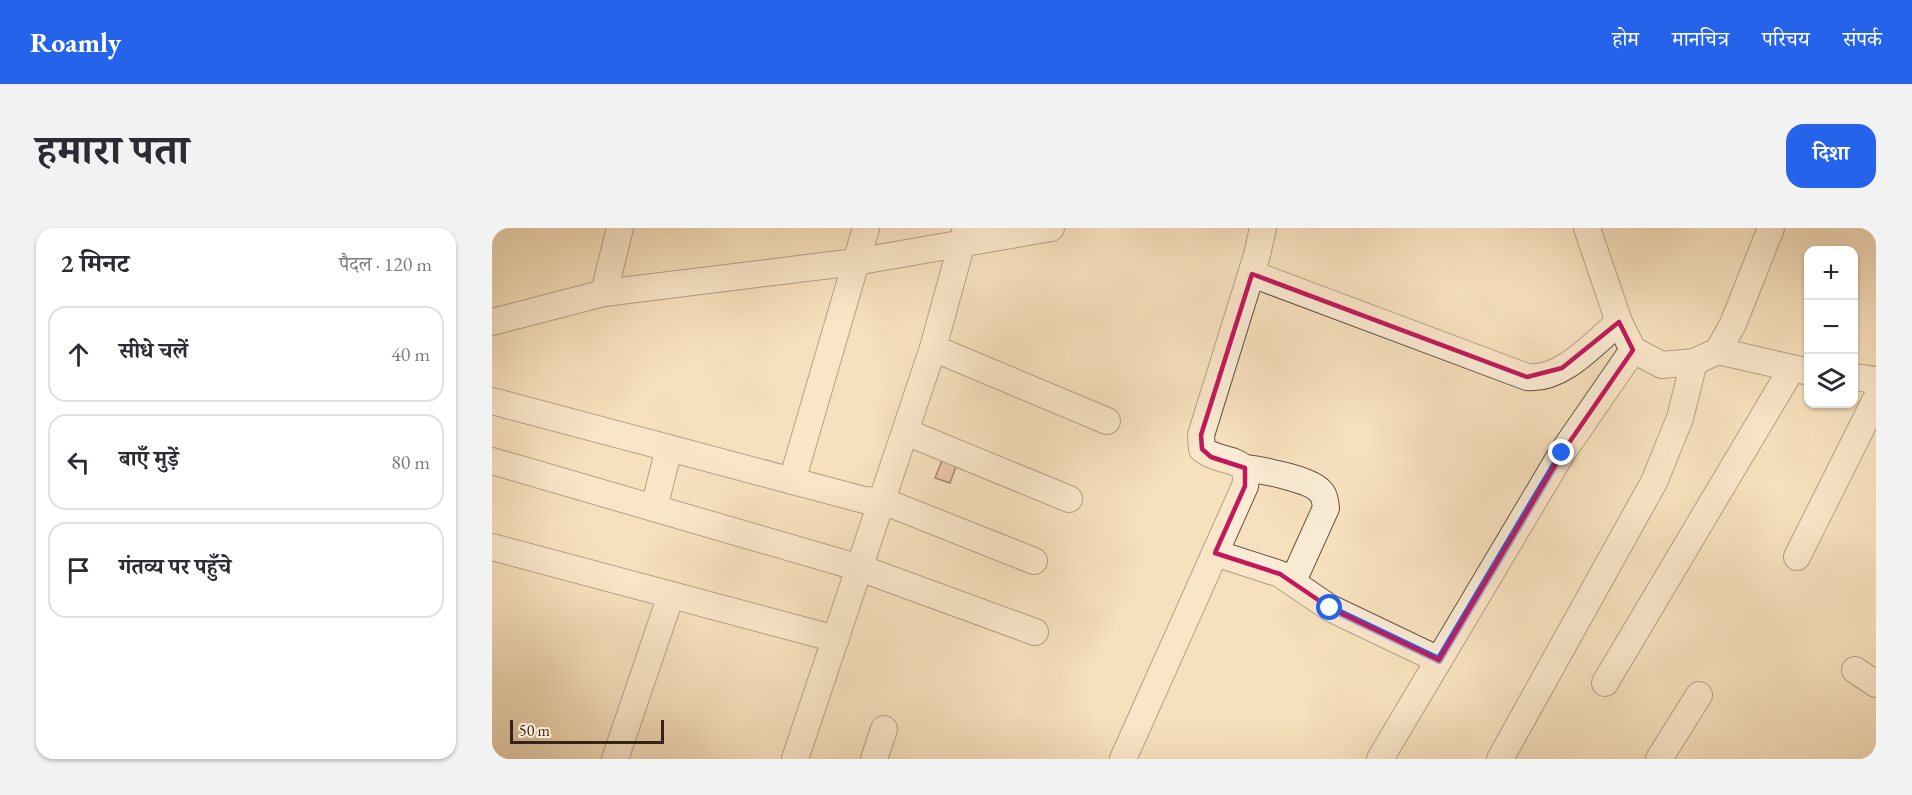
<!DOCTYPE html>
<html lang="hi">
<head>
<meta charset="utf-8">
<style>
  :root { --surface:#fff; --page:#f2f2f3; --text:#2b2b33; --muted:#7c7c81; --line:#e1e1e2; --accent:#2563eb }
  body { margin:0; font-family:"EB Garamond","Noto Serif Devanagari",serif; background:var(--page); color:var(--text) }
  .controls { position:absolute; right:18px; top:18px; display:grid; overflow:hidden; border-radius:12px; box-shadow:0 2px 4px #0004 }
  .controls button { width:54px; height:54px; display:grid; place-items:center; padding:0; border:0; border-bottom:2px solid var(--line); background:var(--surface); color:var(--text); font:30px sans-serif }
  .scale { position:absolute; left:18px; bottom:15px; width:154px; box-sizing:border-box; padding-left:6px; border:3px solid #35221b; border-top:0; font-size:16px; line-height:21px; white-space:nowrap; color:#35221b; -webkit-text-stroke:4px #faebd4; paint-order:stroke }
  .stop { position:absolute; width:18px; height:18px; margin:-14px; border:4px solid #2563eb; border-radius:50%; background:#fff }
  .stop.end { background:#2563eb; border-color:#fff; box-shadow:0 2px 6px #0008 }
  .list { margin:0; padding:0; list-style:none }
  h2 { display:flex; justify-content:space-between; align-items:center; height:78px; margin:0; padding:0 24px; font-size:26px }
  h2 small { font-size:20px; font-weight:400; color:var(--muted) }
  .list li { display:grid; grid-template-columns:39px 1fr auto; gap:18px; align-items:center; box-sizing:border-box; height:96px; margin:0 12px 12px; padding:0 12px; border:2px solid var(--line); border-radius:18px }
  .list b { display:block; font-size:22px; white-space:nowrap }
  .list em { font-size:20px; font-style:normal; color:var(--muted) }
  .icon { flex:none; width:33px; height:33px; fill:none; stroke:currentColor; stroke-width:2; stroke-linecap:round; stroke-linejoin:round }
  .map { position:relative; flex:none; width:1384px; height:531px; overflow:hidden; border-radius:18px }
  header { display:flex; align-items:center; gap:36px; box-sizing:border-box; height:84px; padding:0 30px; background:var(--accent); color:#fff }
  header strong { font-size:28px }
  nav { display:flex; gap:33px; margin-inline-start:auto; font-size:21px }
  .intro { display:flex; align-items:center; justify-content:space-between; box-sizing:border-box; height:144px; padding:0 36px }
  h1 { margin:0; font-size:42px }
  .button { padding:15px 27px; border-radius:18px; background:var(--accent); color:#fff; font-size:21px; font-weight:700 }
  main { display:flex; gap:36px; padding:0 36px }
  aside { flex:1; background:var(--surface); border-radius:18px; box-shadow:0 2px 4px #0004 }
  .map>svg:first-child { display:block }
  .building { fill:#e6a496; stroke:#35221b; stroke-width:1.5 }
  .lines { fill:none; stroke-linecap:round; stroke-linejoin:round }
  .minor-casing { stroke:#665244; stroke-width:28 }
  .minor { stroke:#faebd4; stroke-width:26 }
  .route { stroke:#2563eb; stroke-width:8 }
  .marked { fill:none; stroke:#c2185b; stroke-width:4.5; stroke-linejoin:round }
</style>
</head>
<body>
<header>
<strong>Roamly</strong>
<nav><a>होम</a><a>मानचित्र</a><a>परिचय</a><a>संपर्क</a></nav>
</header>
<div class="intro"><h1>हमारा पता</h1><a class="button">दिशा</a></div>
<main>
<aside>
<h2>2 मिनट<small>पैदल · 120 m</small></h2>
<ul class="list">
<li><svg class="icon" aria-label="ahead" viewBox="0 0 24 24"><path d="M12 20V5M6 11l6-6 6 6"/></svg><div><b>सीधे चलें</b></div><em>40 m</em></li>
<li><svg class="icon" aria-label="left" viewBox="0 0 24 24"><path d="M17 20v-9H6M10 6l-5 5 5 5"/></svg><div><b>बाएँ मुड़ें</b></div><em>80 m</em></li>
<li><svg class="icon" aria-label="arrive" viewBox="0 0 24 24"><path d="M6 21V4h12l-3 4 3 4H6"/></svg><div><b>गंतव्य पर पहुँचे</b></div></li>
</ul>
</aside>
<div class="map">
<svg width="1384" height="531" viewBox="0 0 1384 531">
  <rect width="100%" height="100%" fill="#f7e0bd"/>
  <filter id="stains"><feTurbulence type="fractalNoise" baseFrequency=".00333" numOctaves="4"/><feColorMatrix values="0 0 0 0 .2 0 0 0 0 .09 0 0 0 0 .02 0 0 0 .5 -.17"/></filter>
  <radialGradient id="worn" r=".72"><stop offset=".6" stop-color="#630" stop-opacity="0"/><stop offset="1" stop-color="#630" stop-opacity=".3"/></radialGradient>
  <path class="building" d="M452,227L466,233L458,255L443,250Z"/>
  <g class="lines">
    <defs>
      <g id="minor">
        <path d="M1095,0L1127,94L1141,122L1170,137L1202,134L1226,123L1241,96L1279,0"/>
        <path d="M760,46L1035,149C1070,153 1102,115 1127,94"/>
        <path d="M112,65L128,0"/>
        <path d="M0,94L112,65L363,34L559,0"/>
        <path d="M441,120L615,193"/>
        <path d="M1226,123L1313,143"/>
        <path d="M1362,149L1384,152"/>
        <path d="M0,173L372,272L391,273L542,333"/>
        <path d="M414,204L577,271"/>
        <path d="M0,233L368,340L543,404"/>
        <path d="M753,240C770,242 816,251 827,262C833,267 833,273 834,280L801,353"/>
        <path d="M300,253L374,0"/>
        <path d="M162,280L177,220"/>
        <path d="M0,319L344,411"/>
        <path d="M723,325L788,346L838,380L947,432"/>
        <path d="M1305,329L1384,171"/>
        <path d="M1363,442L1384,456"/>
        <path d="M1113,455L1299,142"/>
        <path d="M123,531L179,367"/>
        <path d="M303,531L441,120L474,0"/>
        <path d="M382,531L392,501"/>
        <path d="M631,531L753,258C760,226 728,237 710,221L709,207L765,27L771,0"/>
        <path d="M888,531L1070,225L1141,122"/>
        <path d="M1008,531L1162,254L1188,190L1202,134"/>
        <path d="M1167,531L1207,467"/>
      </g>
    </defs>
    <use href="#minor" class="minor-casing"/>
    <use href="#minor" class="minor"/>
  </g>
  <g class="lines">
    <path class="route" d="M838,380L947,432L1070,225"/>
  </g>
  <path d="M0 0H1384V531H0ZM760,46L1035,149L1070,140L1127,94L1141,122L1070,225L947,432L838,380L788,346L723,325L753,258V240L719,229L710,221L709,207Z" fill="#f7e0bd" fill-opacity=".55" fill-rule="evenodd"/>
  <path class="marked" d="M760,46L1035,149L1070,140L1127,94L1141,122L1070,225L947,432L838,380L788,346L723,325L753,258V240L719,229L710,221L709,207Z"/>
  <rect width="100%" height="100%" filter="url(#stains)"/>
  <rect width="100%" height="100%" fill="url(#worn)"/>
</svg>
<div class="controls">
<button>+</button>
<button>−</button>
<button><svg class="icon" aria-label="layers" viewBox="0 0 24 24"><path d="M12 4l9 5-9 5-9-5zM3 14l9 5 9-5"/></svg></button>
</div>
<div class="scale">50 m</div>
<div class="stop" style="left:838px;top:380px"></div>
<div class="stop end" style="left:1070px;top:225px"></div>
</div>
</main>
</body>
</html>
